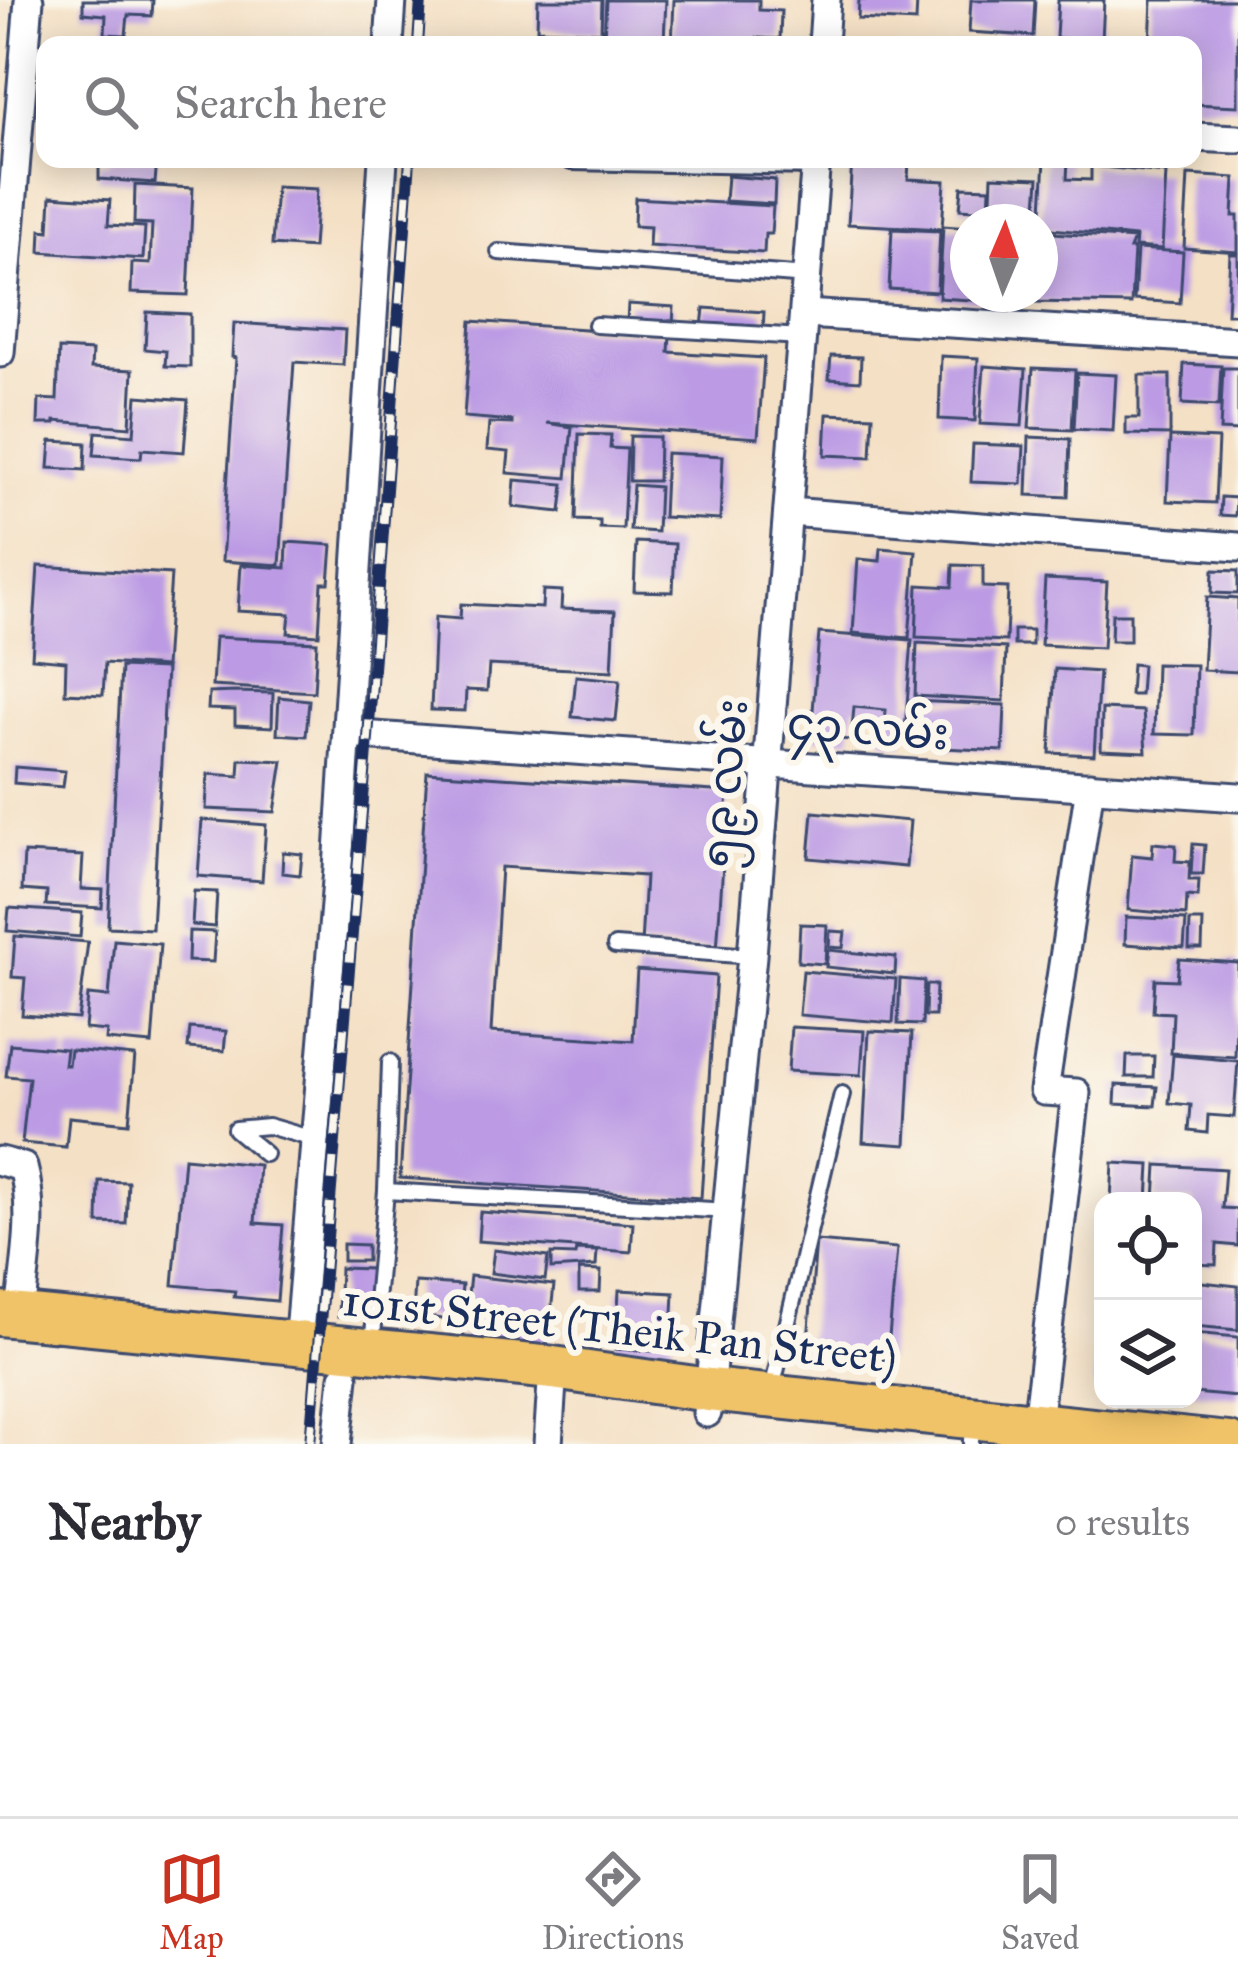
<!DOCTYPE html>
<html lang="en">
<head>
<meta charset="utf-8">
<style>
  :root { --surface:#fff; --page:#f2f2f3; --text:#2b2b33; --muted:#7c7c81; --line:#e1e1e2; --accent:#c8321e }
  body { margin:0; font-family:"IM FELL Great Primer","Noto Sans Myanmar",serif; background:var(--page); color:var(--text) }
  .controls { position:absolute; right:36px; bottom:36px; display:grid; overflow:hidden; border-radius:24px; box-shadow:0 6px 30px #0003 }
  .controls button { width:108px; height:108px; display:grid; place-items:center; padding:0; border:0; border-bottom:3px solid var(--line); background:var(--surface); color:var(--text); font:60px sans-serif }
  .compass { position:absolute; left:950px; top:204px; width:108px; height:108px; border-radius:50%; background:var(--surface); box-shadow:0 6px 30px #0003; rotate:2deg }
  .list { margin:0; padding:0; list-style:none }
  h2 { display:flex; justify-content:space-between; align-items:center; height:156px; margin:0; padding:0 48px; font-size:51px }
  h2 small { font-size:39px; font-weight:400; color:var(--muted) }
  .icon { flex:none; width:66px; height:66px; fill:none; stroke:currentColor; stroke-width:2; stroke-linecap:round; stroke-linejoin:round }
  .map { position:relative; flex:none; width:1238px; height:1444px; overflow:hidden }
  .search { position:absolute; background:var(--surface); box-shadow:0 6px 30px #0003; left:36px; right:36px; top:36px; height:132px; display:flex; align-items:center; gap:30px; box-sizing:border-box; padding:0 42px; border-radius:24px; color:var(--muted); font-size:45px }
  .sheet { height:372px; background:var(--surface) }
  nav { display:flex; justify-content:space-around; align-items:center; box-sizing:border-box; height:168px; border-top:3px solid var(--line); background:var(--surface); font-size:33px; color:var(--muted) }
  nav a { display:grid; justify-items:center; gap:6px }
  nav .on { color:var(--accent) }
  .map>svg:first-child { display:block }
  .building { fill:#bc9be4 }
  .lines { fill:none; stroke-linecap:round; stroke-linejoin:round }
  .lane-casing { stroke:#3c4a6d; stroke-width:20 }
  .street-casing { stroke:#3c4a6d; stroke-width:33 }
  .primary-casing { stroke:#3c4a6d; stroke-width:48 }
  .lane { stroke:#fff; stroke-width:14 }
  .street { stroke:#fff; stroke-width:27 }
  .primary { stroke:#f0c369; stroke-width:42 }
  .rail-casing { stroke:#1b2f5e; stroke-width:12 }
  .rail { stroke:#fbf7ec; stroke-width:8; stroke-dasharray:22; stroke-linecap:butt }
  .labels { text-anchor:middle; stroke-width:12; stroke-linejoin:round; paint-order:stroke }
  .street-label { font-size:45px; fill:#1b2f5e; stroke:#fbf7ec }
</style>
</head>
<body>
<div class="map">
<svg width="1238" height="1444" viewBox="0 0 1238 1444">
  <rect width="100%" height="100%" fill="#fbf7ec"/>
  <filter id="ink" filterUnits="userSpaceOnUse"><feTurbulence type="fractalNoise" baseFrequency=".00833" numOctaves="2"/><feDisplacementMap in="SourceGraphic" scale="24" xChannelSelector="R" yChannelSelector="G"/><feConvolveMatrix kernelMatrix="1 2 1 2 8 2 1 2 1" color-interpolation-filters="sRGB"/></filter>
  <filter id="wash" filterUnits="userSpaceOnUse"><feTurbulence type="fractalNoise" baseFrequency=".004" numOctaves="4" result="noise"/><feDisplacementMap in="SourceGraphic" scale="48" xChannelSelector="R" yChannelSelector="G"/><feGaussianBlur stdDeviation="2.7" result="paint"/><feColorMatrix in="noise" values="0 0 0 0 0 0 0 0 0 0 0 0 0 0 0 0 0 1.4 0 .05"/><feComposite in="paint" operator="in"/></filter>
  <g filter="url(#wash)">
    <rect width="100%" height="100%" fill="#f4e0c5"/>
    <g id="blocks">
      <g class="building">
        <path d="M83,0H153L152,16L128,15L126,35L105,34L106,15L83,13Z"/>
        <path d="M538,0H602L601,32L537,29Z"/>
        <path d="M606,0H666L664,40L604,38Z"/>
        <path d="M674,0H759V10L781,11L780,39L757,38V45H672Z"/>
        <path d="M859,0H917L916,22L858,19Z"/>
        <path d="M971,0H1035L1033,36L969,32Z"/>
        <path d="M1058,0H1104L1102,40L1056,38Z"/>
        <path d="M1152,0H1238V106L1193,104L1196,49L1193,45H1150Z"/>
        <path d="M110,159H157L155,183L99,179V163H110Z"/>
        <path d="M852,159H909L908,179L945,181L942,229L848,224Z"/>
        <path d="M1045,159H1068L1067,179L1091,180V166L1166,173L1162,249L1135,247L1136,237L1041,228Z"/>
        <path d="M1188,175L1235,178L1233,216H1238V252L1184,248Z"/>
        <path d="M727,176L775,180L774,204L725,201Z"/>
        <path d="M992,176L1039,178L1036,222H990Z"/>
        <path d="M135,185L193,188L188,295L131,293L132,263L150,264L152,224L134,223Z"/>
        <path d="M276,187L317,189L313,248L272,245Z"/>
        <path d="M962,187L990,188L989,211L960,209Z"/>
        <path d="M51,196L110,200L108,225L145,227L143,259L40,252L41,230L49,231Z"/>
        <path d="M635,198L773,206L771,234H765L764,253L649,246L650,227L634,226Z"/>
        <path d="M943,226L968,228V294H987V301L939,298Z"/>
        <path d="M892,229L940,231L937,292L889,289Z"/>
        <path d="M1040,232L1134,239L1130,249H1134L1131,304L1035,302L1036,294H1040Z"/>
        <path d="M1137,249L1183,252L1180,303L1134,300Z"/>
        <path d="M1230,254H1238V314H1227Z"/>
        <path d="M628,304L674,307L673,325L627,322Z"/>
        <path d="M704,308L764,312L763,331L702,327Z"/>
        <path d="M147,312L190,314V367L165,366L166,351L145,349Z"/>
        <path d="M471,321L670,335L669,352L764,358L758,438L547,423L572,427L567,478L507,473L509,452L487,450L489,423L512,424V421L464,417Z"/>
        <path d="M234,323L345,330L343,365L294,362L280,565L222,561L236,358L232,357Z"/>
        <path d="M59,349L92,351L91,368L133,370L130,427L55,421V424H38L39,399L57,400Z"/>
        <path d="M831,356L861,357L860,381L829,379Z"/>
        <path d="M941,356L978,358L975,421L939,419Z"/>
        <path d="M1184,364L1221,366L1219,406L1182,404Z"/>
        <path d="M984,366L1026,369L1022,426L980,424Z"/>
        <path d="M1033,368L1075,370L1072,430L1029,428Z"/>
        <path d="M1223,368H1238V431L1220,430Z"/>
        <path d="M1077,373L1116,375L1113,431L1074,429Z"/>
        <path d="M1139,375H1170V435L1126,434V418H1139Z"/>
        <path d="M137,396L188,400L184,452L142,449L141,458L94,455L96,432L134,435Z"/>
        <path d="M827,414L873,416L871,457L825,455Z"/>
        <path d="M579,434L611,435L610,448L627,449L623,529L600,528V521L576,520Z"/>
        <path d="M630,436L659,437L658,481H629Z"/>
        <path d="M1029,437L1070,439L1068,497L1027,495Z"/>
        <path d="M1170,437L1218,439L1215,503L1167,501Z"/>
        <path d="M51,441L86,443L85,470L49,468Z"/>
        <path d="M973,444L1024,446L1022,484L971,482Z"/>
        <path d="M666,453L723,456L720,520L663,517Z"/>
        <path d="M515,480L564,484L561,512L513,507Z"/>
        <path d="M633,485L659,487L657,532L630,530Z"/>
        <path d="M1221,497L1236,498L1235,516L1220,515Z"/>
        <path d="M287,542L332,545L329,583H322L319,635L288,633L290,614L238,611L241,565L286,568Z"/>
        <path d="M636,542L675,544L673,592L634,591Z"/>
        <path d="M881,548L916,551L909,638L853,633L858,559L880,561Z"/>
        <path d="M953,565L983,566V587L1008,588L1006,641L916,637L918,585L952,587Z"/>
        <path d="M38,566L171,574L165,667L105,663L103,695L65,693L66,661L32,658Z"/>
        <path d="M1213,570L1238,571V594L1212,593Z"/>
        <path d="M1045,579L1107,582L1103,648L1041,645Z"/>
        <path d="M543,590L562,591L561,609L615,611L612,671L489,665L487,691L466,690L465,711L431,710L435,617L460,619L461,604L542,608Z"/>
        <path d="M1207,597L1238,599V672L1203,670Z"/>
        <path d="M1112,614H1130V641H1111Z"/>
        <rect x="1014" y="630" width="18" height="15"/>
        <path d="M819,633L912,640L904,743L883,742L886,710L854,707L851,740L811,737Z"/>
        <path d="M215,637L317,642L314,692L212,686Z"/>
        <path d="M917,643L1006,648L1004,701L915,696Z"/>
        <path d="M1132,664L1142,665L1140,695H1130Z"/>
        <path d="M1156,664L1196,665L1194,735L1154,734Z"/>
        <path d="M121,667L166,669L152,929L108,927Z"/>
        <path d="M1055,669L1099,672L1094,755L1050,753Z"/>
        <path d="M576,676L620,680L616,721L572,717Z"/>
        <path d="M235,692L273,693L272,727L235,725V710L208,709L209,693Z"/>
        <path d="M279,697L309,700L306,736L277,734Z"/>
        <path d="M911,701L1005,705L1003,751L944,748L945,739L931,738V724H910Z"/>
        <path d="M1102,709L1143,711L1146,752L1101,750Z"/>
        <path d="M240,759L283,761L275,812L206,809L208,774L239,776Z"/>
        <path d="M15,767L65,771L63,787L14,783Z"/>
        <path d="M427,772L728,792L717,950L641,945L645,876L501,867L491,1032L633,1041L637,970L716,976L701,1198L400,1178Z"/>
        <path d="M813,812L910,821L906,867L809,858Z"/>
        <path d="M202,820L266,825L262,881L198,876Z"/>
        <path d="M1153,843L1176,845L1175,861L1190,862L1189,880H1199L1198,897L1187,896L1186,915L1128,910L1132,855L1152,857Z"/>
        <path d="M1193,844L1205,845L1203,874H1191Z"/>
        <path d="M283,852L302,854L300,875L282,873Z"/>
        <path d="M24,853L83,856L81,889L103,890L102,908L46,905L47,892L22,890Z"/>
        <path d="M194,891L217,892L215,927L192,925Z"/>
        <path d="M9,908L82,913L80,937L7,931Z"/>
        <path d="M1126,917L1186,920L1184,948L1125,944Z"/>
        <path d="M1190,921H1203L1202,949H1189Z"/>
        <path d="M800,924L827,925L825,964L798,962Z"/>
        <path d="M189,931L215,932L213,962L188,961Z"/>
        <path d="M830,931L845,932L843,948L829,947Z"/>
        <path d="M15,936L88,942L78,1019L22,1015L25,978L12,977Z"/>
        <path d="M114,940L160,944L152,1044L106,1040L107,1031L85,1029L88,995L109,997Z"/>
        <path d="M828,950L896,957L895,974L826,967Z"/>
        <path d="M1179,959L1238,963L1235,1057L1171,1053L1173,1013L1153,1012L1155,979L1177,980Z"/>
        <path d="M803,971L896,979L893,1023L799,1015Z"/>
        <path d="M900,979L924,981L922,1025L898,1024Z"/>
        <path d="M926,985H936L935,1016H925Z"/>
        <path d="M791,1027L864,1031L861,1075L788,1071Z"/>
        <path d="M190,1028L226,1031L224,1051L188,1048Z"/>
        <path d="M869,1031L912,1033L906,1145L863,1142Z"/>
        <path d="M10,1044L66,1049L64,1065H68L70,1050L135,1056L129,1123L69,1117L66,1147L22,1143L29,1078L6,1076Z"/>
        <path d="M1173,1055L1238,1061L1234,1117L1208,1115L1207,1133L1189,1131L1191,1105L1169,1103Z"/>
        <path d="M1127,1056H1154L1153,1077H1126Z"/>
        <path d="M1116,1085L1157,1087L1155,1106L1115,1104Z"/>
        <path d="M184,1158L259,1165L255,1223L283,1225L277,1301L234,1297L235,1291L173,1285Z"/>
        <path d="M1113,1163L1150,1165L1148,1201H1111Z"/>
        <path d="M1157,1165L1225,1169L1222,1208L1238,1209V1246L1217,1244L1216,1265L1193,1264V1201H1155Z"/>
        <path d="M99,1181L128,1182L126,1224L98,1223Z"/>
        <path d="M480,1212L633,1223L631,1252L478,1241Z"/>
        <path d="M816,1241L897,1248L887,1360L807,1354Z"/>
        <path d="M343,1244L367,1245V1261H343Z"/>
        <path d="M494,1250L548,1257L545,1280L491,1273Z"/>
        <path d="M576,1250L597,1251L596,1266L551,1269V1254L575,1255Z"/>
        <path d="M340,1268L371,1269L369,1319L338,1317Z"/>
        <path d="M579,1270L601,1271L600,1292H579Z"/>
        <path d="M470,1276L554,1285L547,1349L463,1341Z"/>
        <path d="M1193,1281L1238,1286V1330L1193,1326Z"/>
        <path d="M415,1282L462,1285L459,1322L413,1314Z"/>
        <path d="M619,1290L674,1293L671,1352L616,1349Z"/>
        <path d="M1100,1327H1103V1385L1095,1384Z"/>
        <path d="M1193,1333L1238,1337V1397L1193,1393Z"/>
      </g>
    </g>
  </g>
  <g filter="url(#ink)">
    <use href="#blocks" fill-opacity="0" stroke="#3c4a6d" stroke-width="3"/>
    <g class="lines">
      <defs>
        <g id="lane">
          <path d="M571,162L815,167"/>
          <path d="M499,252L808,276"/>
          <path d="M596,325L803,337"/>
          <path d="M615,946L752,956"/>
          <path d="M265,1154L235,1129L268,1126L317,1140"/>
          <path d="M386,1191L390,1062"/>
          <path d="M372,1346L386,1191L729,1211"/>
          <path d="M771,1393L842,1094"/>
          <path d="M971,1444V1439"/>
        </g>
        <g id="street">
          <path d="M389,45L392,0"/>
          <path d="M823,45L826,0"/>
          <path d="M1193,137L1238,139"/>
          <path d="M805,314L1238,341"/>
          <path d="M0,353L29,0"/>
          <path d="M789,512L1238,547"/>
          <path d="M347,734L1238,797"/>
          <path d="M0,1161L23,1167C36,1214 24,1268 20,1316"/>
          <path d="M298,1345L338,869L383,159"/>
          <path d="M707,1413L752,956L816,159"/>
          <path d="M1035,1440L1076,1093L1044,1091L1090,786"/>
          <path d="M337,1444L344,1377"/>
          <path d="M548,1444L553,1368"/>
        </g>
        <path id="primary" d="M0,1314L553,1368L709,1390L1229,1444"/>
      </defs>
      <use href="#lane" class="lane-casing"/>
      <use href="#street" class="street-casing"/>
      <use href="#primary" class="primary-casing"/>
      <use href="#lane" class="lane"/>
      <use href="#street" class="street"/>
      <use href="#primary" class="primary"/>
      <defs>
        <g id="rail">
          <path d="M418,45L421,0"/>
          <path d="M310,1444L368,738L410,159"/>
        </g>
      </defs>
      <use href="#rail" class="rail-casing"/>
      <use href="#rail" class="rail"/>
    </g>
  </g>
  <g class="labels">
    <g class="street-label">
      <text transform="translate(868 728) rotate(4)" y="16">၄၃ လမ်း</text>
      <text transform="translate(724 783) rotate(-85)" y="16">၅၉ လမ်း</text>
      <text transform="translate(620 1328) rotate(6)" y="16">101st Street (Theik Pan Street)</text>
    </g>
  </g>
</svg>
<div class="controls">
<button><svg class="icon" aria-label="locate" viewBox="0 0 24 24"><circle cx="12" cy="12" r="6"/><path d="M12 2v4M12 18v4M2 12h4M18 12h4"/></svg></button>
<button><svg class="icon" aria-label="layers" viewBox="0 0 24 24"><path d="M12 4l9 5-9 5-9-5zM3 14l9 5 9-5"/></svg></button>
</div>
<svg class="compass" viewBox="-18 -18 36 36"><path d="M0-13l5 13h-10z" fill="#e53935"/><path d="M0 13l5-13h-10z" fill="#7c7c81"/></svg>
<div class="search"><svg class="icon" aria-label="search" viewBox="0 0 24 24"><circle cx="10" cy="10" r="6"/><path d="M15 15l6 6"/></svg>Search here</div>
</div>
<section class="sheet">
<h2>Nearby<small>0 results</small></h2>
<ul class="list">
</ul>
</section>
<nav>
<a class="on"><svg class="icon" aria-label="map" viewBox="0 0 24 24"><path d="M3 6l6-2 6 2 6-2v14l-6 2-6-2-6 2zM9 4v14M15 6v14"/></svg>Map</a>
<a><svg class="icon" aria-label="directions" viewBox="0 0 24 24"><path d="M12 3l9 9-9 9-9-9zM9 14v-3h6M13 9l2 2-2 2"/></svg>Directions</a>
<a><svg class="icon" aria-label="saved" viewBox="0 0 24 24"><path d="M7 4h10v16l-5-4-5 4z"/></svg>Saved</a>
</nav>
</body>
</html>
